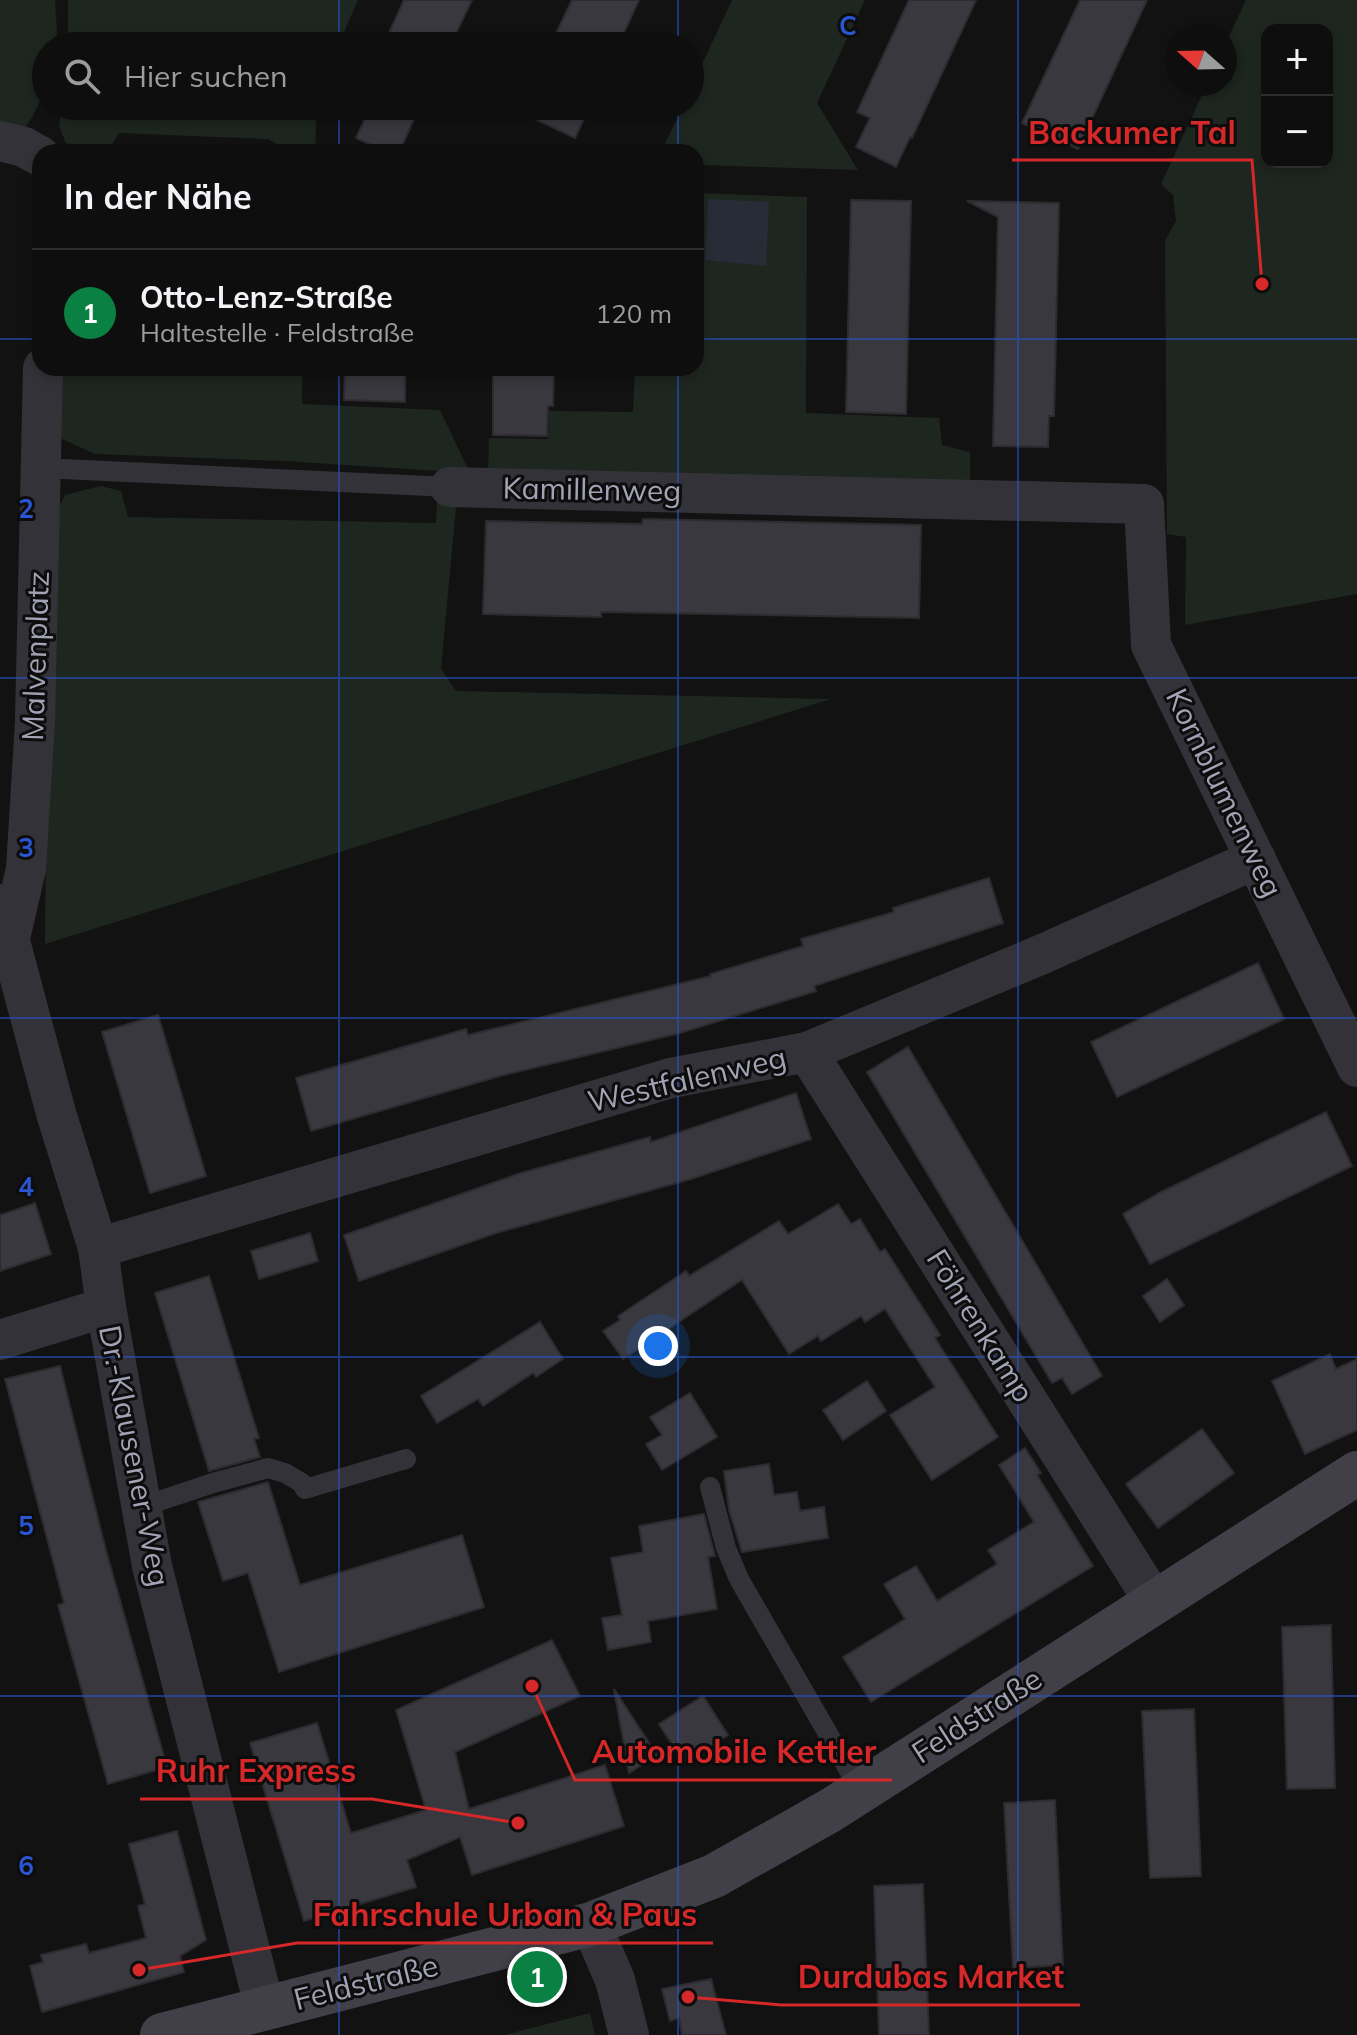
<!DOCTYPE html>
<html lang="de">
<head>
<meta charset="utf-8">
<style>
  :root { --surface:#0e0e0e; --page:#171717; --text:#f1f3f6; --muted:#9b9c9e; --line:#2e2e2e; --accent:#0b8043 }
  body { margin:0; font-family:Mulish,sans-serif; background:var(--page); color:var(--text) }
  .controls { position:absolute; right:24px; top:24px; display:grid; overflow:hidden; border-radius:16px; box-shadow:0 4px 12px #0003 }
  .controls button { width:72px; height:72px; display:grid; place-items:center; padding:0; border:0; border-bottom:2px solid var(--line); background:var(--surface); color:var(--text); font:40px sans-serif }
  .compass { position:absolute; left:1165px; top:24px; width:72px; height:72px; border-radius:50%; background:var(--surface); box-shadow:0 4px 12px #0003; rotate:290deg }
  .you { position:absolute; left:658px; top:1346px; width:28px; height:28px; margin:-20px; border:6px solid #fff; border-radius:50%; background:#1a73e8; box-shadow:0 0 0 12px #1a73e833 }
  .badge { display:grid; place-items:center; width:52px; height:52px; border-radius:50%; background:var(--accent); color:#fff; font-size:26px; font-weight:700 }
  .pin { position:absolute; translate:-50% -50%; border:4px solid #fff; box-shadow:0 2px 8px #0006 }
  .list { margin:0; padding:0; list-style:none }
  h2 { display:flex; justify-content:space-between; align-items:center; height:104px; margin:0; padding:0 32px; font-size:34px }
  h2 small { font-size:26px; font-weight:400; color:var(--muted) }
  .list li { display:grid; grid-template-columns:52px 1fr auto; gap:24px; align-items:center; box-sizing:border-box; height:128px; padding:0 32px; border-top:2px solid var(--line) }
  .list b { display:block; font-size:30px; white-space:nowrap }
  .list p { margin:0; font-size:26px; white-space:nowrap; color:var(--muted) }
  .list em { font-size:26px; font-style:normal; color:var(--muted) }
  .icon { flex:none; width:44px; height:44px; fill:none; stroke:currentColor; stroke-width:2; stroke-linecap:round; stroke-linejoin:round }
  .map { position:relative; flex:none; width:1357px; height:2035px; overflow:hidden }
  .search { position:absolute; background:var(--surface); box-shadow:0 4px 12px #0003; left:32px; top:32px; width:672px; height:88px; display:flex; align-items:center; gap:20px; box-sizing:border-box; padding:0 28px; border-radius:44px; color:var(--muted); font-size:30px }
  .panel { position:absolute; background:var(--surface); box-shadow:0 4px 12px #0003; left:32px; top:144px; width:672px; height:232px; border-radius:24px }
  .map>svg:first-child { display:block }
  .green { fill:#1e2620; fill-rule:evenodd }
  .water { fill:#272c37 }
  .building { fill:#39383e; stroke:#2d2b2f; stroke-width:2 }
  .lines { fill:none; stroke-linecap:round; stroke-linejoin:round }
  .service { stroke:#333238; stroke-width:20 }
  .minor { stroke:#333238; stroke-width:40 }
  .secondary { stroke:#414049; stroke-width:44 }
  .grid { fill:none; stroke:#2a56d4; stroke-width:2; stroke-opacity:0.55 }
  .labels { text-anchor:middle; stroke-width:6; stroke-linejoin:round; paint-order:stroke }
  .street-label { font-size:30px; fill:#a2a3b5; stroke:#0d0d0e }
  .grid-label { font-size:26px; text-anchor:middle; font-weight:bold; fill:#2a56d4; stroke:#0d0d0e; stroke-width:6; stroke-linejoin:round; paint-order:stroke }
  .leader { fill:none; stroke:#d62828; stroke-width:3 }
  .callout-dot { fill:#d62828; stroke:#0d0d0e; stroke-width:3 }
  .callout-label { font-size:32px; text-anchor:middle; font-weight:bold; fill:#d62828; stroke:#0d0d0e; stroke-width:6; stroke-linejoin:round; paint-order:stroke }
</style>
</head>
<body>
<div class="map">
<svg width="1357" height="2035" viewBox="0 0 1357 2035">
  <rect width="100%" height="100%" fill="#121213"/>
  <g class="green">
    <path d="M0,0H55L57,32L55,46H46C46,84 47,94 26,127L0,126Z"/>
    <path d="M68,0H358L338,46H68Z"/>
    <path d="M732,0H865L817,103L858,170L696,165V152H661L683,106H690V90Z"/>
    <path d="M1246,0H1357V594L1185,625L1186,537L1167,534L1165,241L1176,221L1173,195L1161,184L1207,84H1225V45ZM1327,30V162H1267V30Z"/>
    <path d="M62,106H317L315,152H284V148L268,139L119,133L109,150H90L66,143L59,126Z"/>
    <path d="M696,193L807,197L806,413L939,418L942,445L970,452V484L488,474L489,438L548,439L549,411L633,412L635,368H696Z"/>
    <path d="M56,368H302V404L440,410L470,473L284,461L95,454L62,439L54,416Z"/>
    <path d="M101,486L121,491L128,517L436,523L437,498L457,496L441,669L456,691L831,699L45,944L49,526L65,495Z"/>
    <path d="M590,2013L595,2035H504Z"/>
  </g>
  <path class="water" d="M708,199L769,202L766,266L705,260Z"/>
  <g class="building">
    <path d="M404,0H472L450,46H383Z"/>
    <path d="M572,0H639L618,46H550Z"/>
    <path d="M909,0H976L912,138L910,137L896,167L856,147L870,118L857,112Z"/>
    <path d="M1080,0H1147L1078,149L1022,123Z"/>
    <path d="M371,106H420L399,152H386L356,138Z"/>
    <path d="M507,106H590L575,138Z"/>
    <path d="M851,200L911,201L906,414L846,412Z"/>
    <path d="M967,201L1059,203L1054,416H1049L1048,447L993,446L998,217Z"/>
    <path d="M345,368H405V402L344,400Z"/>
    <path d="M493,368H554L553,406H548L547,436L493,435Z"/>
    <path d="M643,519L921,525L919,618L601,612V617L483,614L486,521L642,524Z"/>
    <path d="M989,878L1003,923L814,986L816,991L680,1033L500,1076L311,1131L296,1078L466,1029L468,1035L711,976L710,974L803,946L801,939L894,912L893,908Z"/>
    <path d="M1258,963L1284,1019L1117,1097L1091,1042Z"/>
    <path d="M158,1015L206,1176L150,1193L102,1032Z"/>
    <path d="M908,1047L1102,1376L1072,1394L1062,1378L1052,1383L867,1072Z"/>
    <path d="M796,1093L811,1139L691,1179L496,1233L359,1281L344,1235L521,1173L650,1137L651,1142Z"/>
    <path d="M1326,1112L1352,1166L1150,1264L1123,1214L1161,1192Z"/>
    <path d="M35,1203L51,1254L0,1271V1215Z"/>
    <path d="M838,1204L851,1224L860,1219L880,1252L885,1249L940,1335L935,1338L998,1437L932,1480L890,1415L935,1387L885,1309L865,1322L861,1316L821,1341L818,1336L789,1354L742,1280L623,1359L603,1331L620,1320L618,1316L686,1271L689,1276L779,1221L788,1234Z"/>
    <path d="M310,1233L318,1261L259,1279L251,1251Z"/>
    <path d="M209,1276L259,1438L254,1439L260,1457L209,1471L155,1293Z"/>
    <path d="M1167,1279L1184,1305L1160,1322L1143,1296Z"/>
    <path d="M540,1322L563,1359L536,1377L533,1373L483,1406L478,1399L437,1423L421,1396Z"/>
    <path d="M1330,1354L1336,1369L1357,1359V1430L1305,1454L1272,1381Z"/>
    <path d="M60,1366L105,1547L167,1767L108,1784L58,1605L64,1603L5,1379Z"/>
    <path d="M867,1381L886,1411L843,1440L823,1410Z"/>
    <path d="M690,1393L717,1437L662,1470L646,1444L662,1435L650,1417Z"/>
    <path d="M1202,1429L1234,1473L1158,1528L1126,1484Z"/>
    <path d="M1025,1448L1041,1473L1037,1475L1093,1566L871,1702L843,1657L905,1619L884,1584L916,1566L937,1601L997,1564L988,1550L1034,1522L999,1465Z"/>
    <path d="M769,1464L774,1495L797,1492L800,1511L824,1507L828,1538L742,1552L729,1510L724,1471Z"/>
    <path d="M268,1482L300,1585L462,1535L484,1607L279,1672L248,1573L223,1581L198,1502Z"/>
    <path d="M704,1514L715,1556L708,1557L717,1609L648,1621L651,1642L608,1650L602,1618L622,1615L611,1558L643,1552L639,1526Z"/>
    <path d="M1331,1625L1335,1788L1287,1789L1282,1627Z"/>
    <path d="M552,1640L580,1696L455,1752L469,1809L605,1765L624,1826L472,1875L460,1837L407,1860L416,1887L304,1921L250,1743L317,1723L351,1833L426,1810L396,1710Z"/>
    <path d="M614,1689L657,1755L629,1773Z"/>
    <path d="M703,1696L728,1735L684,1763L659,1724Z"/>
    <path d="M1194,1709L1201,1876L1150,1878L1142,1711Z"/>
    <path d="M1055,1800L1063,1965L1013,1968L1004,1803Z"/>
    <path d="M177,1831L206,1940L180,1956L184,1972L42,2012L30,1966L43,1962L41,1955L86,1944L89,1953L146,1938L138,1906L145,1904L129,1844Z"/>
    <path d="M923,1884L929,2035H879L874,1886Z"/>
    <path d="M711,1979L726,2035H682L679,2018L670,2021L662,1989Z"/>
  </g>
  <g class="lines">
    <g class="service">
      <path d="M41,468L450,487"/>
      <path d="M710,1487L726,1548L739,1579L861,1791"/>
      <path d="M141,1507L213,1483L268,1468L285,1473L302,1483L305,1489L406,1459"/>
    </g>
    <g class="minor">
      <path d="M0,141L24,147L40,156"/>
      <path d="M450,487L1144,504L1151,645L1357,1067"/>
      <path d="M0,904L56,1113L98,1248L106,1307L152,1566L265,2009"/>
      <path d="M10,938L26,869L35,721L43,368"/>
      <path d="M807,1052L1154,1601"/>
      <path d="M98,1248L671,1078L807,1052L1038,956L1256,859"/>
      <path d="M0,1340L106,1307"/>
      <path d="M591,1924L615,1980L629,2035"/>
    </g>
    <path class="secondary" d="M162,2035L591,1924L714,1876L831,1810L1357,1473"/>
  </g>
  <path class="grid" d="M339,0V46M678,0V46M1018,0V2035M339,106V152M678,106V152M0,339H40M696,339H1357M339,368V2035M678,368V2035M0,678H1357M0,1018H1357M0,1357H1357M0,1696H1357"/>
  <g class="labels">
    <g class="street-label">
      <text transform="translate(592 490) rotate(1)" y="10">Kamillenweg</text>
      <text transform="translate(36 656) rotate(-88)" y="10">Malvenplatz</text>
      <text transform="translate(1224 793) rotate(64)" y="10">Kornblumenweg</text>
      <text transform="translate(687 1080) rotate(-13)" y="10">Westfalenweg</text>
      <text transform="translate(980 1326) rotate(58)" y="10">Föhrenkamp</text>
      <text transform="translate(134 1456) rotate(79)" y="10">Dr.-Klausener-Weg</text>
      <text transform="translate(977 1716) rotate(-33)" y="10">Feldstraße</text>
      <text transform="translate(366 1983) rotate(-14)" y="10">Feldstraße</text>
    </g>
  </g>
  <g class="grid-label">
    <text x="848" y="35">C</text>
    <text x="26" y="518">2</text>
    <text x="26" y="857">3</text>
    <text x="26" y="1196">4</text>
    <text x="26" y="1535">5</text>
    <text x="26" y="1875">6</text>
  </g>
  <path class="leader" d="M1262 284L1252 160H1012M532 1686L575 1780H892M518 1823L372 1799H140M139 1970L297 1943H713M688 1997L781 2005H1080"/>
  <g class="callout-dot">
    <circle cx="1262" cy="284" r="8"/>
    <circle cx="532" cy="1686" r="8"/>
    <circle cx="518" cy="1823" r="8"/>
    <circle cx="139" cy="1970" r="8"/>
    <circle cx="688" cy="1997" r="8"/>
  </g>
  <g class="callout-label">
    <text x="1132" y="144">Backumer Tal</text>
    <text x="734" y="1763">Automobile Kettler</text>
    <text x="256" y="1782">Ruhr Express</text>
    <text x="505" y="1926">Fahrschule Urban &amp; Paus</text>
    <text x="931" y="1988">Durdubas Market</text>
  </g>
</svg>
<div class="controls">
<button>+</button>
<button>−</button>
</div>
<svg class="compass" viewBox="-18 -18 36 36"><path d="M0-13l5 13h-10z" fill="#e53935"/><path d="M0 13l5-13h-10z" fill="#9b9c9e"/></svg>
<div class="you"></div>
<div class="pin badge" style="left:537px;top:1977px">1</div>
<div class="search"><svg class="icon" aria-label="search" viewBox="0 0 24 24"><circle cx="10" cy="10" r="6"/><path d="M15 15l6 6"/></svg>Hier suchen</div>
<section class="panel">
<h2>In der Nähe<small></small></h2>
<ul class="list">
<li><span class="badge">1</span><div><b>Otto-Lenz-Straße</b><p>Haltestelle · Feldstraße</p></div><em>120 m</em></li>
</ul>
</section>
</div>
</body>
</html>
